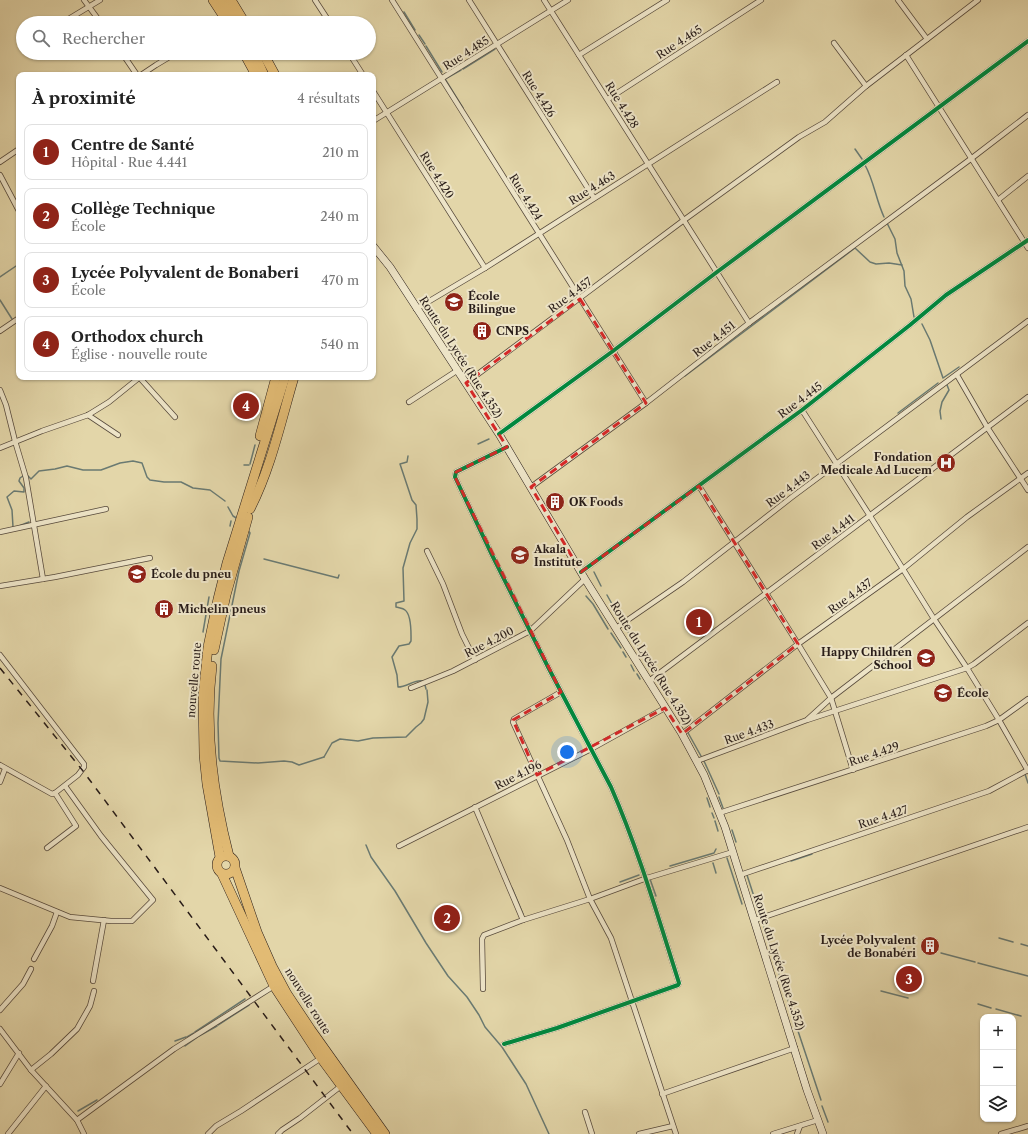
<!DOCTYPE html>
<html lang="fr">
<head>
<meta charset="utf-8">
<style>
  :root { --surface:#fff; --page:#f2f2f2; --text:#222; --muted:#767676; --line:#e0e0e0; --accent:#8f2418 }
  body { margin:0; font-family:"Libre Caslon Text",serif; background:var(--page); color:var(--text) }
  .controls { position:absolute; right:12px; bottom:12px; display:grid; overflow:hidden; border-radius:8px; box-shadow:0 1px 3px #0004 }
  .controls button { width:36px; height:36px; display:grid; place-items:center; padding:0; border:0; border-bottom:1px solid var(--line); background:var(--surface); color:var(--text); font:20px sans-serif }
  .you { position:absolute; left:567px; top:752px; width:14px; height:14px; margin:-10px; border:3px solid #fff; border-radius:50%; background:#1a73e8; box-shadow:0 0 0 6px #1a73e833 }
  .badge { display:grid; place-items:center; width:26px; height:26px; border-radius:50%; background:var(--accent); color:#fff; font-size:13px; font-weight:700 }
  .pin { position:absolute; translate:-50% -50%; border:2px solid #fff; box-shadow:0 1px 4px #0006 }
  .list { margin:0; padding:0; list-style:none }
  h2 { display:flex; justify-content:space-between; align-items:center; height:52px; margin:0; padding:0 16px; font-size:17px }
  h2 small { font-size:13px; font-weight:400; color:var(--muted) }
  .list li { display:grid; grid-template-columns:26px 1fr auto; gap:12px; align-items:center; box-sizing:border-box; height:56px; margin:0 8px 8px; padding:0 8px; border:1px solid var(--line); border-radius:8px }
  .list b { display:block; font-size:15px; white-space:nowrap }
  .list p { margin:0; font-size:13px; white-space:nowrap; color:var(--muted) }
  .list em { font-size:13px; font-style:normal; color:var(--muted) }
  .icon { flex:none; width:22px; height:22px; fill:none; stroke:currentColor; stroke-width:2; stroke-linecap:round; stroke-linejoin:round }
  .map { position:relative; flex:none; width:1028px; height:1134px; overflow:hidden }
  .search { position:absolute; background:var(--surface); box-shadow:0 1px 3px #0004; left:16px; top:16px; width:360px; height:44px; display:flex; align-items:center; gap:10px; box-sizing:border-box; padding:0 14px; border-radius:22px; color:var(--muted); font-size:15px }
  .panel { position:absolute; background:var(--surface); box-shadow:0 1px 3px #0004; left:16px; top:72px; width:360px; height:308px; border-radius:8px }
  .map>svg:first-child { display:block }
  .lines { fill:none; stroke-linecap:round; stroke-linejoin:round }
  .stream { stroke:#6a7a72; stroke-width:1.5 }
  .street-casing { stroke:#574a3c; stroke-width:6 }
  .secondary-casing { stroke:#281c18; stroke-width:8 }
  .highway-casing { stroke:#281c18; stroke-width:10 }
  .street { stroke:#ede4c7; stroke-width:4.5 }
  .secondary { stroke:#ede4c7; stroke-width:7 }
  .highway { stroke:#e2bb74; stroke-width:9 }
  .rail { stroke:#281c18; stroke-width:1.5; stroke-dasharray:7 7; stroke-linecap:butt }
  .cycleway-casing { stroke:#ede4c7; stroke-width:6 }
  .cycleway { stroke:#00873e; stroke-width:4 }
  .marked { fill:none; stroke:#d62828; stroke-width:3; stroke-dasharray:8 5; stroke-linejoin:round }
  .labels { text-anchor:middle; stroke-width:4; stroke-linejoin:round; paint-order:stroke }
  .street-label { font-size:11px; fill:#281c18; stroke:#ede4c7 }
  .poi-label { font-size:11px; font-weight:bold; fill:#281c18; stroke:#ede4c7; text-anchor:start }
</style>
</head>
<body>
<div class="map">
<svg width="1028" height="1134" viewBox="0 0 1028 1134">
  <rect width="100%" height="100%" fill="#e3d6a9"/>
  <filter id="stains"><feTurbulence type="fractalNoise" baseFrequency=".005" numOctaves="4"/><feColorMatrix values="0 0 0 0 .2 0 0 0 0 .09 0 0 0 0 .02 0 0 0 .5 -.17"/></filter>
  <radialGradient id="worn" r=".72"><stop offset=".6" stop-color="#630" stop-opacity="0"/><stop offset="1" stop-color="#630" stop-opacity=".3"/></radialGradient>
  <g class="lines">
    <g class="stream">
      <path d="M404,12L415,30"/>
      <path d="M419,35L425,44"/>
      <path d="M426,46L442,72"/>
      <path d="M463,69L495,49"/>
      <path d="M461,70L445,79L463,108"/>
      <path d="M855,149L862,159"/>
      <path d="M865,165C874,181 876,200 884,217"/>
      <path d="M887,223L895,239L897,253L904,271L905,286L911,299L914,317"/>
      <path d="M0,277L19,264"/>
      <path d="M0,300L12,319"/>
      <path d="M922,324L930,340L943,378L959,367"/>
      <path d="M685,376L855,248L870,262L876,264L889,263L902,265"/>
      <path d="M898,413L938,383"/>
      <path d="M941,419L940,411L942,402L949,390L947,385"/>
      <path d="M478,444L489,439"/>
      <path d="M408,456L407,462L400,464L412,500L416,505L417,519V529L410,543L403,568L404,601L396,603V607C399,608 403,608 405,610C412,615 411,634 411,641L409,644L399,646L392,657L397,675L398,687C407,687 415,679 423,681"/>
      <path d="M250,464L255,445"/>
      <path d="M244,465H249"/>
      <path d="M27,475L31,479L39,471L55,469L67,466L83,470H101L120,463L133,461L142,463L147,477L150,480L164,482H181L193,488L210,490L225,501"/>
      <path d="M228,507L233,516L238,519"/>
      <path d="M19,526L29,522"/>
      <path d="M230,526L231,521"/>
      <path d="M13,527L12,510L7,497L14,491L24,492V488L19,481L20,478L23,476"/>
      <path d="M248,530L250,533L239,571L221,659L218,723L219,758L220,761L258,763L284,761L292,762L299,765L324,757"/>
      <path d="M264,559L338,578L339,575"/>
      <path d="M594,572L601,586"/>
      <path d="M607,595L612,604"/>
      <path d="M586,596L593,604L608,629"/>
      <path d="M625,627L637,646"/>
      <path d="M203,632L209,597"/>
      <path d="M611,633L621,648"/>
      <path d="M623,652L626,657"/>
      <path d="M631,665L634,671"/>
      <path d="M637,674L640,679"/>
      <path d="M425,685L426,689"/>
      <path d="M687,731L701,756"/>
      <path d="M324,757L332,743L340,739L358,741L373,738L406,737L416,727L421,723L424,719L428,702L427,690"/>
      <path d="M704,761L719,794"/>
      <path d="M1025,774L1028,783"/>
      <path d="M719,797L723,808"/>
      <path d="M707,798L710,807"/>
      <path d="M712,813L714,818"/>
      <path d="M715,821L718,831"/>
      <path d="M732,830L736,842"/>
      <path d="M366,845L371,857L395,891L426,943L448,976L467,997L479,1015L485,1027L502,1047L526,1084L549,1134"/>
      <path d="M727,858L742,904"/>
      <path d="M791,861L812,854"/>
      <path d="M713,863L716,873"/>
      <path d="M670,866L714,853L716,849"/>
      <path d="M747,875L760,915"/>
      <path d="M650,879L656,896"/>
      <path d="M620,882L639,875"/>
      <path d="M512,888L523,914"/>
      <path d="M762,921L767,936"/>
      <path d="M767,936L784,989"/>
      <path d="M999,938L1013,942"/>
      <path d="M1021,944L1028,946"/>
      <path d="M941,953L975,962"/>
      <path d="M978,963L1028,976"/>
      <path d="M881,991L908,998"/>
      <path d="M786,993L795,1023"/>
      <path d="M978,1004L991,1008"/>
      <path d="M996,1009L1021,1016"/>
      <path d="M218,1025L249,1005"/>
      <path d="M797,1028L821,1100"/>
      <path d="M195,1032L245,999"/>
      <path d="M187,1037L194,1033"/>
      <path d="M175,1041L186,1037"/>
      <path d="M185,1046L199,1036L217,1026"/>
      <path d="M822,1106L828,1122"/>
      <path d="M78,1111L97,1100"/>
    </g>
    <defs>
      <g id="street">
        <path d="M84,0L101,23"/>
        <path d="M315,0L330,23"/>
        <path d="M392,0L646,403"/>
        <path d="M469,0L594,198"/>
        <path d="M544,0L749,323"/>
        <path d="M898,0L927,39"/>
        <path d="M62,23L100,0"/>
        <path d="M834,43L866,86L978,0"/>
        <path d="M22,47H23"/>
        <path d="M122,53L137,75"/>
        <path d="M349,53L363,75"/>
        <path d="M579,55L667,0"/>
        <path d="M906,55L1028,248"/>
        <path d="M141,75L156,65L176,53"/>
        <path d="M373,91L485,268"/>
        <path d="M608,99L761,0"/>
        <path d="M373,121L568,0"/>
        <path d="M0,162L19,149"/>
        <path d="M0,175L19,211"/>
        <path d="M998,200L1028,176"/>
        <path d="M416,309L485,268L777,82"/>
        <path d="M0,331L19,318"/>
        <path d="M957,375L987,427L1028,490"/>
        <path d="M139,377L175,417"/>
        <path d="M466,383L684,220L799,137L825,122L866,86"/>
        <path d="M0,390L6,405L15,441L26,478L43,579"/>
        <path d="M409,402L458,370"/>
        <path d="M802,410L870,516L934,619L967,668L999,720L1028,771"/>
        <path d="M88,415L118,435"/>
        <path d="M499,434L613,351L717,272L1028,41"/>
        <path d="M0,448L42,431L88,415L109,402L140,377"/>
        <path d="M699,486L798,644L831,698L853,770"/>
        <path d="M531,487L646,403L749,323L972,158L1028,115"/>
        <path d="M0,532L106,509"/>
        <path d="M427,551L443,584L462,634L475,660"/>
        <path d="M581,572L802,410L910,325L946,295L1028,240"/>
        <path d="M0,586L55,577L150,558"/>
        <path d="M616,628L683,582L792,497L1028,321"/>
        <path d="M0,655L84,764V767L78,775L55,793L52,794L0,765"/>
        <path d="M649,681L1028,397"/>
        <path d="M411,688L453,671L530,631L585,579"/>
        <path d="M561,692L514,719L513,722L567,840L590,899L611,938L676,1134"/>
        <path d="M808,719L831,698L1028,547"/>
        <path d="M682,734L798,644L903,569L967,517L1028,473"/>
        <path d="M697,761L807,720L967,668L974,664L1028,623"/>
        <path d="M0,782L5,769"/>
        <path d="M475,807L523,920"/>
        <path d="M719,813L986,726L999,720L1028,699"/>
        <path d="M399,846L591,749L665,708"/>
        <path d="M47,848L76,826L55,793"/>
        <path d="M740,875L989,791L1028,770"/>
        <path d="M0,888L70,917L111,921H132L153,900L101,836L65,786"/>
        <path d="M755,920L1028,827"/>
        <path d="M34,959L52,926L57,912"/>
        <path d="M93,981L104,920"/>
        <path d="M483,989L482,939L484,935L523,920L590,899L647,878L733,852"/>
        <path d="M0,1010L23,984L31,969"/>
        <path d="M0,1029L31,1070L77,1120L84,1134"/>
        <path d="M504,1044L557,1028L678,985L679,983C658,917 639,851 611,787L548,667L492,555L455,477L456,472L507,447"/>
        <path d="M31,1070L51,1054L77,1029L90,1006L94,991"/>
        <path d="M0,1084L19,1053"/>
        <path d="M662,1094L795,1048"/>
        <path d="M585,1112L592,1134"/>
        <path d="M77,1120L174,1049L274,986"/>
        <path d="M8,1134L46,1086"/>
        <path d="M208,1134L216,1126L241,1111L321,1058"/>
        <path d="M278,1134L282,1130L300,1118L341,1086"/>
        <path d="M639,1134L673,1126"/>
        <path d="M773,1134L818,1120"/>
        <path d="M797,1134L800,1126"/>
        <path d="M1001,1134L1028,1126"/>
      </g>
      <path id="secondary" d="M373,246L390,267L499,434L585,579L682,734L704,775L725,827L807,1090L823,1134"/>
      <g id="highway">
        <path d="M213,0L228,23"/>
        <path d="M222,0L237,23"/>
        <path d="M231,0L245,23"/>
        <path d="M244,53L256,75"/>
        <path d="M254,53L264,75"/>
        <path d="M263,53L275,75"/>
        <path d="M260,436L276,377"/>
        <path d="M250,509C271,468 281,421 294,377"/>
        <path d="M214,650L226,595L248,517"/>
        <path d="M212,666C204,730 213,794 229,856"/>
        <circle cx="226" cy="865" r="9"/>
        <path d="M220,857L207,784L204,755L203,697L208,647L218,599L227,563L285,377"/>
        <path d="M235,868L257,932L272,966L287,994L311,1030L385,1134"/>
        <path d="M222,874L274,986L321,1058L377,1134"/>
      </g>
    </defs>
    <use href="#street" class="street-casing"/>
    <use href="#secondary" class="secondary-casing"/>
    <use href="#highway" class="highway-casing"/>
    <use href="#street" class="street"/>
    <use href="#secondary" class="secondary"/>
    <use href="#highway" class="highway"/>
    <path class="rail" d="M0,668L83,771L353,1134"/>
    <defs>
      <g id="cycleway">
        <path d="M499,434L613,351L717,272L1028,41"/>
        <path d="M581,572L802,410L910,325L946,295L1028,240"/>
        <path d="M504,1044L557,1028L678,985L679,983C658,917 639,851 611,787L548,667L492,555L455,477L456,472L507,447"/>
      </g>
    </defs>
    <use href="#cycleway" class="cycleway-casing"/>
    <use href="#cycleway" class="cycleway"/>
  </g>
  <path class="marked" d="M580,299L646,403L531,487L581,572L699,486L798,644L682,734L665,708L537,775L513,720L561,692L455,477L456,472L507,447L466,383Z"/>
  <defs>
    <symbol id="school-disc" viewBox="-11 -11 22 22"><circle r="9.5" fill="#8f2418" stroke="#ede4c7"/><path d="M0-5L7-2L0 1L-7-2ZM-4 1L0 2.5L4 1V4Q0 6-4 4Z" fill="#fff"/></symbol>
    <symbol id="building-disc" viewBox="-11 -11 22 22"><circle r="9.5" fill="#8f2418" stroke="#ede4c7"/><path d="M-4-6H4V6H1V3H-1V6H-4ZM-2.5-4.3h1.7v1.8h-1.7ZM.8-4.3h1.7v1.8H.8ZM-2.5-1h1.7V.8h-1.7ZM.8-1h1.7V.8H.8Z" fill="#fff"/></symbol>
    <symbol id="hospital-disc" viewBox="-11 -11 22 22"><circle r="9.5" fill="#8f2418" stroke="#ede4c7"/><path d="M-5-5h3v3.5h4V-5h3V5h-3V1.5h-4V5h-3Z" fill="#fff"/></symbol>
  </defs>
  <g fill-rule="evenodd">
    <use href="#school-disc" x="443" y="291" width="22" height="22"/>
    <use href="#building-disc" x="471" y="320" width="22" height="22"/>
    <use href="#hospital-disc" x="935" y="452" width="22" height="22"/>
    <use href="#building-disc" x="544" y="491" width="22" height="22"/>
    <use href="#school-disc" x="509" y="544" width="22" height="22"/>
    <use href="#school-disc" x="126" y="563" width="22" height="22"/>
    <use href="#building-disc" x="153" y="598" width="22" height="22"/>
    <use href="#school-disc" x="915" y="647" width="22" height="22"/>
    <use href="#school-disc" x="932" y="682" width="22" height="22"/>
    <use href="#building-disc" x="919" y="935" width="22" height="22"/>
  </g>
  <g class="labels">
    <g class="street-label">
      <text transform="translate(679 42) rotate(-33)" y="4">Rue 4.465</text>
      <text transform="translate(466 53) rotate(-33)" y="4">Rue 4.485</text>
      <text transform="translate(539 94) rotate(58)" y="4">Rue 4.426</text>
      <text transform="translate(622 105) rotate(58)" y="4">Rue 4.428</text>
      <text transform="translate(437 175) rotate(58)" y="4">Rue 4.420</text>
      <text transform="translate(592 188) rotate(-32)" y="4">Rue 4.463</text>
      <text transform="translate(526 197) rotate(58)" y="4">Rue 4.424</text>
      <text transform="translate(570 295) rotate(-37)" y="4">Rue 4.457</text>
      <text transform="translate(714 339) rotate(-38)" y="4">Rue 4.451</text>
      <text transform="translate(461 357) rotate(57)" y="4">Route du Lycée (Rue 4.352)</text>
      <text transform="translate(800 400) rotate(-37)" y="4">Rue 4.445</text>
      <text transform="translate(788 489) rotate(-37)" y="4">Rue 4.443</text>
      <text transform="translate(833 532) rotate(-37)" y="4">Rue 4.441</text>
      <text transform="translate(850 596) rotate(-36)" y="4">Rue 4.437</text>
      <text transform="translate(489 642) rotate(-27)" y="4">Rue 4.200</text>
      <text transform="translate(651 663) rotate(58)" y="4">Route du Lycée (Rue 4.352)</text>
      <text transform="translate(194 680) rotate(-85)" y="4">nouvelle route</text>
      <text transform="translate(749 732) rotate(-20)" y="4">Rue 4.433</text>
      <text transform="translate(874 754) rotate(-19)" y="4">Rue 4.429</text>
      <text transform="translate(518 775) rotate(-27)" y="4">Rue 4.196</text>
      <text transform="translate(883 817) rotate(-18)" y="4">Rue 4.427</text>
      <text transform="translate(779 962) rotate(72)" y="4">Route du Lycée (Rue 4.352)</text>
      <text transform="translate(308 1001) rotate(58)" y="4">nouvelle route</text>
    </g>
    <g class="poi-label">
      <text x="468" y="300">École<tspan x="468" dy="13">Bilingue</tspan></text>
      <text x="496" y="335">CNPS</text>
      <text x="932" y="461" text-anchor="end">Fondation<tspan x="932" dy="13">Medicale Ad Lucem</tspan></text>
      <text x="569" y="506">OK Foods</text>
      <text x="534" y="553">Akala<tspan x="534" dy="13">Institute</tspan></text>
      <text x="151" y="578">École du pneu</text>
      <text x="178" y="613">Michelin pneus</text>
      <text x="912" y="656" text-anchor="end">Happy Children<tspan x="912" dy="13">School</tspan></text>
      <text x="957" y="697">École</text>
      <text x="916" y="944" text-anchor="end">Lycée Polyvalent<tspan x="916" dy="13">de Bonabéri</tspan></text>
    </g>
  </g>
  <rect width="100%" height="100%" filter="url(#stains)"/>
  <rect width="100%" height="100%" fill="url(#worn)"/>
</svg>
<div class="controls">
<button>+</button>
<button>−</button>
<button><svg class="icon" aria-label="layers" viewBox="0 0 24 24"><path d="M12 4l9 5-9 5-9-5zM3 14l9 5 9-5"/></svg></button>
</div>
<div class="you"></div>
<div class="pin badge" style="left:699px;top:622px">1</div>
<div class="pin badge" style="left:447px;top:918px">2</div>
<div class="pin badge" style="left:909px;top:979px">3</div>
<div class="pin badge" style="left:246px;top:406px">4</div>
<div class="search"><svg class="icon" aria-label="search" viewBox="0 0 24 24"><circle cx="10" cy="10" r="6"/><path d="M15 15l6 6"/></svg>Rechercher</div>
<section class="panel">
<h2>À proximité<small>4 résultats</small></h2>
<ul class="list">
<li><span class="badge">1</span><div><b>Centre de Santé</b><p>Hôpital · Rue 4.441</p></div><em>210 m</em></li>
<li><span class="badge">2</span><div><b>Collège Technique</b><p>École</p></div><em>240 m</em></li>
<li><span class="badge">3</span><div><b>Lycée Polyvalent de Bonaberi</b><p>École</p></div><em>470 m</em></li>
<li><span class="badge">4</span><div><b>Orthodox church</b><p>Église · nouvelle route</p></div><em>540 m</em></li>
</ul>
</section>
</div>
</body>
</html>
